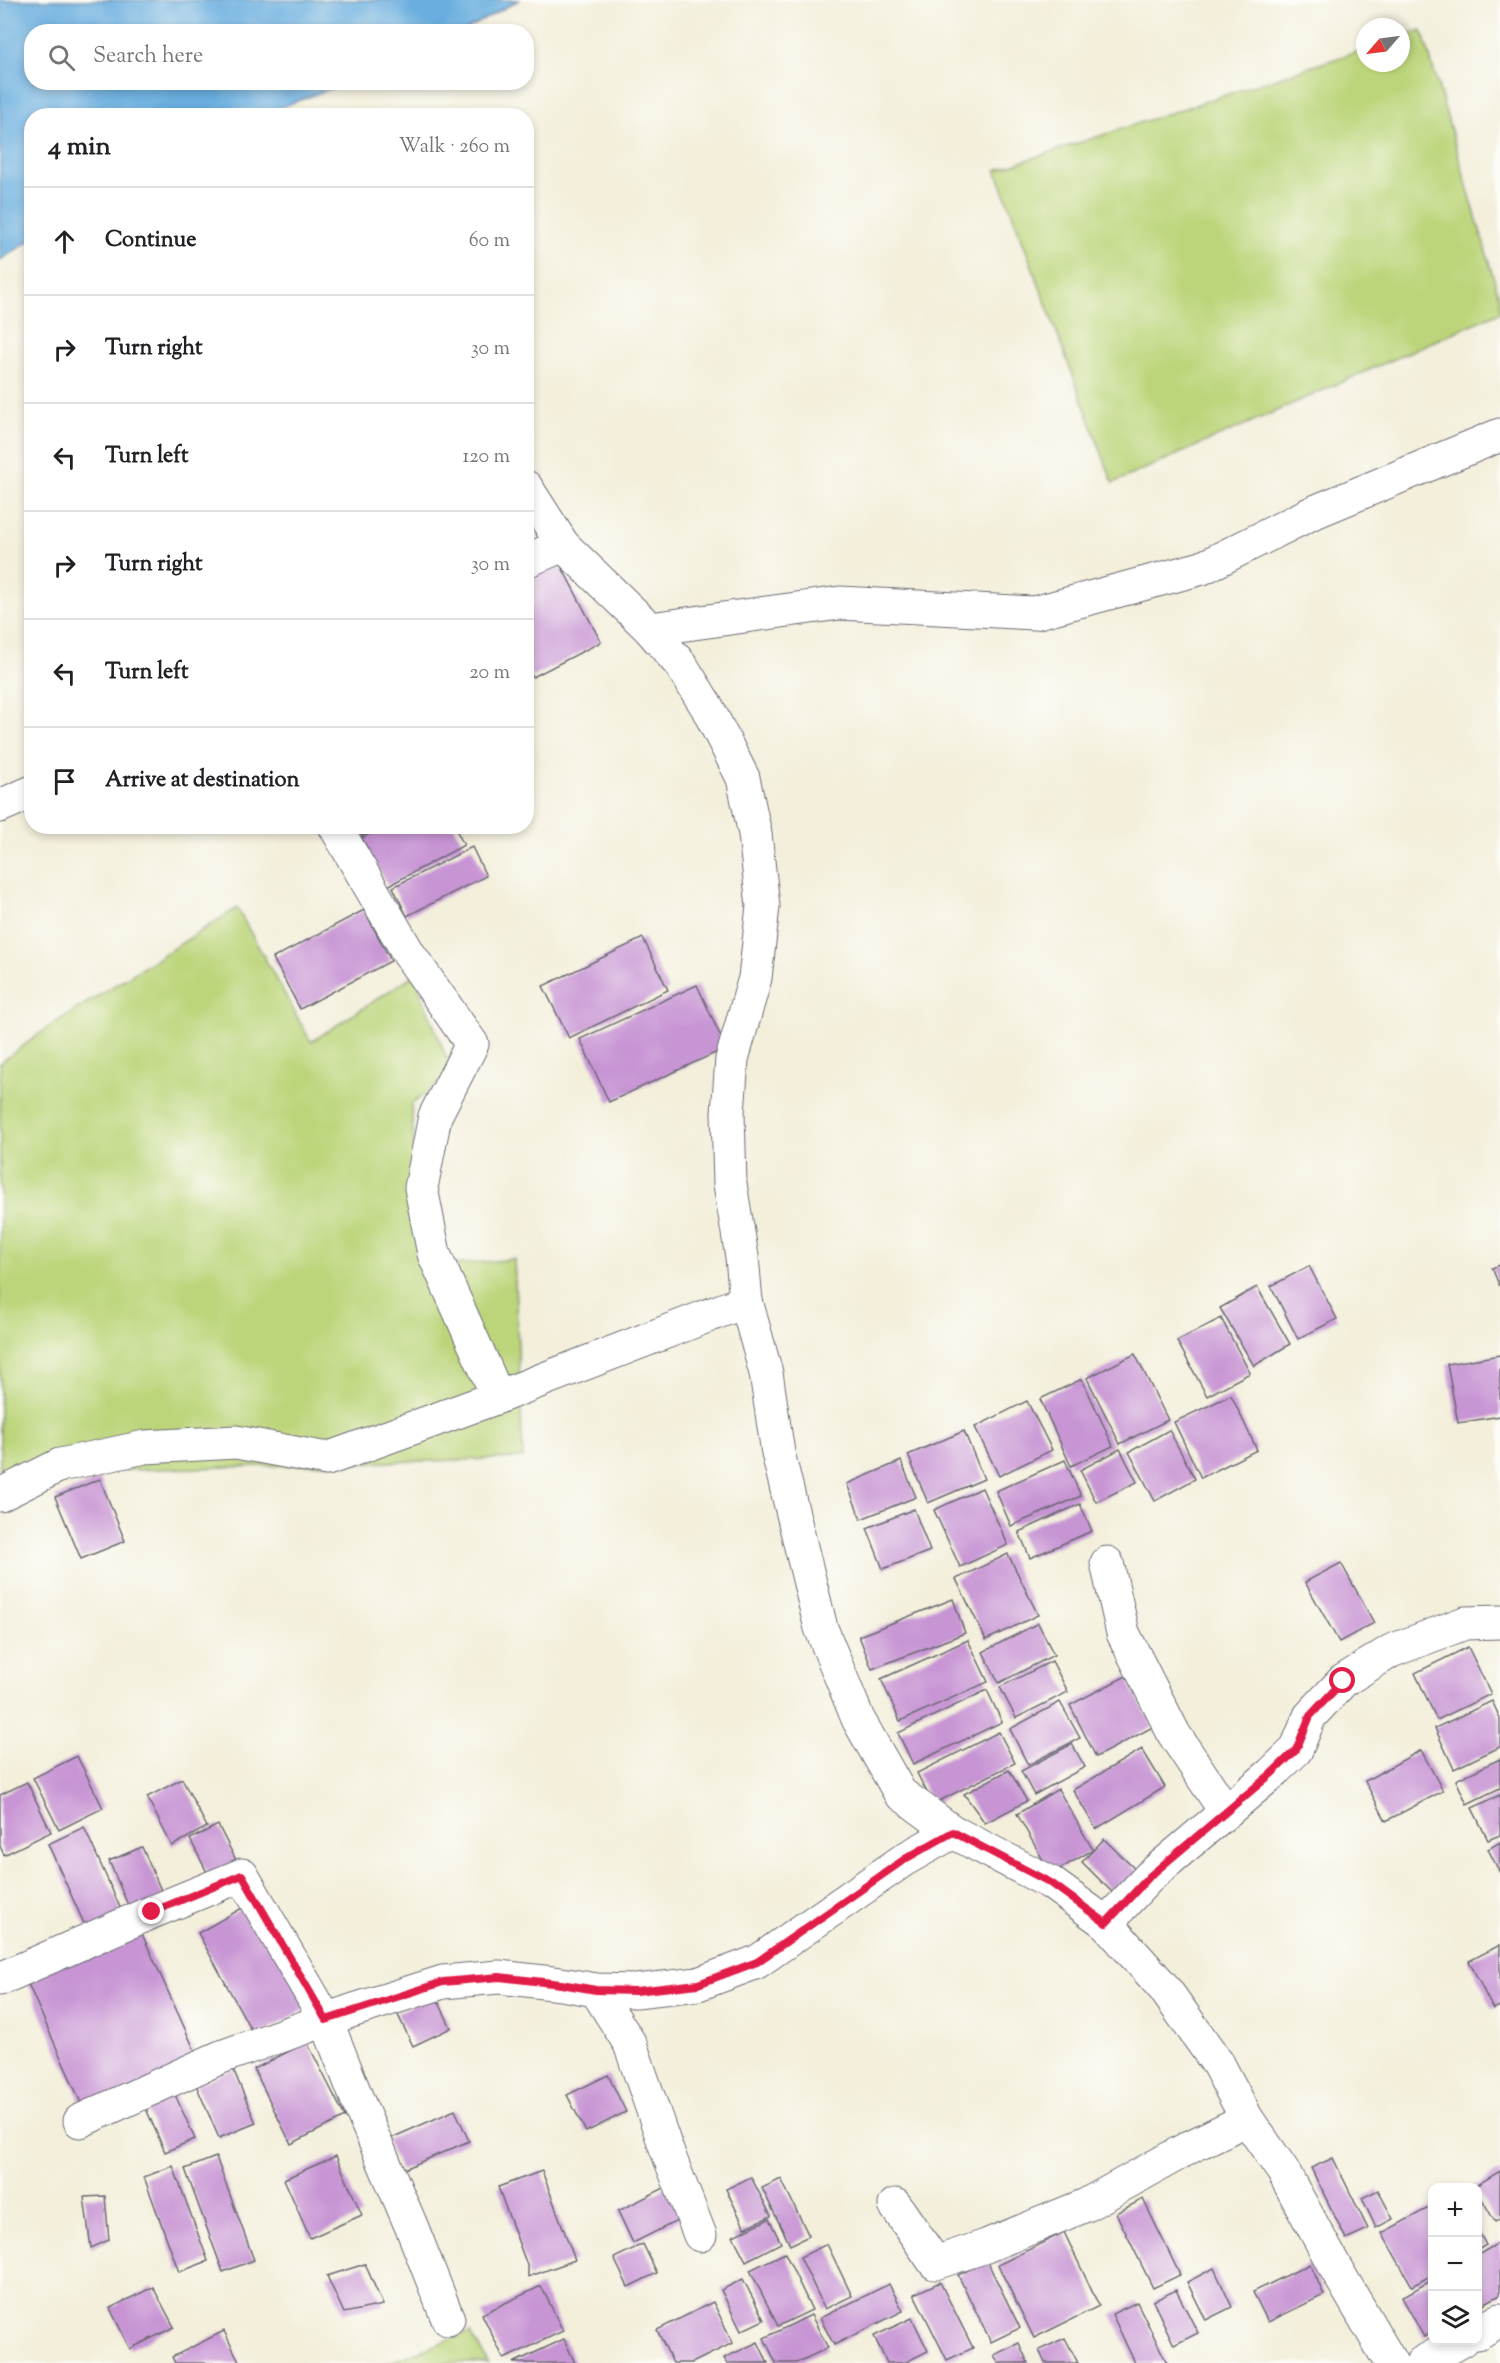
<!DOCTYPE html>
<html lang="en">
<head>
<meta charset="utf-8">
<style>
  :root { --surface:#fff; --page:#f6f6f6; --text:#202124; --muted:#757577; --line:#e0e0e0 }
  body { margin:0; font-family:"Sorts Mill Goudy",serif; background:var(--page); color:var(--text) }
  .controls { position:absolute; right:18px; bottom:18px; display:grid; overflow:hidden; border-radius:12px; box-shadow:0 3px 9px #0003 }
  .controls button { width:54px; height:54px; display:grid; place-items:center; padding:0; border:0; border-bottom:2px solid var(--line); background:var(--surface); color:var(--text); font:30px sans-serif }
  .compass { position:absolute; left:1356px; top:18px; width:54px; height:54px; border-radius:50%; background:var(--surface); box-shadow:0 3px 9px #0003; rotate:242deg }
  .stop { position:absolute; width:18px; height:18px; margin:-14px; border:4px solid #e11d48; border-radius:50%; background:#fff }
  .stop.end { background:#e11d48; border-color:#fff; box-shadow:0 2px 6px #0008 }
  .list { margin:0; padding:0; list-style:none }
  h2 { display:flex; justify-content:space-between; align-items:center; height:78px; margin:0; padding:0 24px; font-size:26px }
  h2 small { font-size:20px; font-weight:400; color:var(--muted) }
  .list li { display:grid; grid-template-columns:39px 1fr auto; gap:18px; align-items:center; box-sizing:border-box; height:108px; padding:0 24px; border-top:2px solid var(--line) }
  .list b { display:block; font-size:22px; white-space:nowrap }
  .list em { font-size:20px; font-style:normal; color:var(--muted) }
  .icon { flex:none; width:33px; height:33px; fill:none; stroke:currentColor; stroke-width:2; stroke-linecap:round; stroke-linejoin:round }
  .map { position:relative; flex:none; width:1500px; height:2363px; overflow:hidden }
  .search { position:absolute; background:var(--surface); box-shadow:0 3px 9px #0003; left:24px; top:24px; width:510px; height:66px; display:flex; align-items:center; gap:15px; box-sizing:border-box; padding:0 21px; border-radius:24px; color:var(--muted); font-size:22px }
  .panel { position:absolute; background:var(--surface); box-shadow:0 3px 9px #0003; left:24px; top:108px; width:510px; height:726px; border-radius:24px }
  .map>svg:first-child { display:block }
  .green { fill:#bcd57a; stroke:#6f7c5a; stroke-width:1.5 }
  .water { fill:#69aedf; stroke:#46688d; stroke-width:1.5 }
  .building { fill:#c794d4 }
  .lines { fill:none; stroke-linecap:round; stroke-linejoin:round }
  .street-casing { stroke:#6b6a73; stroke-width:35 }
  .street { stroke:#fff; stroke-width:33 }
  .route { stroke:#e11d48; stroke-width:8 }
</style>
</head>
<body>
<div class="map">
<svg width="1500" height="2363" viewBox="0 0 1500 2363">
  <rect width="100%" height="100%" fill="#fdfcf7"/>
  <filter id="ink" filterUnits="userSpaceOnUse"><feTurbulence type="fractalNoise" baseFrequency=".0167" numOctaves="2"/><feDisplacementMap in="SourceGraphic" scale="12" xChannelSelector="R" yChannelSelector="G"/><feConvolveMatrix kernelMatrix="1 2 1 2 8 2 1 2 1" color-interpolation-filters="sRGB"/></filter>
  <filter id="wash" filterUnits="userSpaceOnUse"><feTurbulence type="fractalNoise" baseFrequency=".008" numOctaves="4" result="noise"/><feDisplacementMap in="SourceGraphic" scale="24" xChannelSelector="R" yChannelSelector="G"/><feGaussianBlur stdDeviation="1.35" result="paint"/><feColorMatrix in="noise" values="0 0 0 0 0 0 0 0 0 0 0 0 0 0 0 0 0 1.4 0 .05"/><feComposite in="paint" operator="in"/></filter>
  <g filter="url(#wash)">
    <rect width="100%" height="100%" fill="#f3efdb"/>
    <g class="green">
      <path d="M1422,30L1500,300V312L1113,483L996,170L1365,49V63H1401V37Z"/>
      <path d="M237,908L311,1042L414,975L452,1072L411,1105L424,1268L514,1259L523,1458L0,1474V1063L50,1026Z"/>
      <path d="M470,2332L488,2363H388Z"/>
    </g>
    <path class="water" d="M0,0H519L464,31L32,32V82L346,83L260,115L32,116L31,240L0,260Z"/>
    <g id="blocks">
      <g class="building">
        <path d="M555,554L601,642L533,677L526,665V569Z"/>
        <path d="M357,826H378L362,836Z"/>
        <path d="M384,826H454L464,845L388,886L362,838Z"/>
        <path d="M472,847L486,876L407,916L393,887Z"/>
        <path d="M364,910L391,961L300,1009L273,958Z"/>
        <path d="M643,938L668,990L569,1038L543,986Z"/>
        <path d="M697,985L726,1048L609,1102L580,1039Z"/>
        <path d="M1500,1265V1287L1492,1268Z"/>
        <path d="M1309,1266L1337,1319L1298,1339L1271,1286Z"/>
        <path d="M1257,1287L1290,1344L1254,1366L1220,1308Z"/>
        <path d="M1221,1318L1250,1373L1207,1396L1177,1341Z"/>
        <path d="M1135,1354L1168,1420L1120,1444L1087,1378Z"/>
        <path d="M1500,1355V1416L1458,1423L1447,1364Z"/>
        <path d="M1082,1379L1113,1446L1071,1466L1040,1399Z"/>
        <path d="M1231,1395L1257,1450L1201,1478L1174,1422Z"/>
        <path d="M1027,1401L1052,1450L999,1476L975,1427Z"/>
        <path d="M1169,1430L1195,1479L1155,1501L1129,1452Z"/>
        <path d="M964,1431L984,1479L928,1503L908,1455Z"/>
        <path d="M1120,1449L1137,1482L1096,1502L1080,1470Z"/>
        <path d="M1065,1460L1081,1496L1011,1526L996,1491Z"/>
        <path d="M901,1461L916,1497L861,1519L847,1484Z"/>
        <path d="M100,1479L125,1541L81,1559L55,1497Z"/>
        <path d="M982,1488L1008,1545L960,1567L934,1510Z"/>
        <path d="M1080,1504L1092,1531L1030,1558L1019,1532Z"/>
        <path d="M914,1509L930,1551L883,1569L867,1528Z"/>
        <path d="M1008,1554L1038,1615L986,1640L956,1579Z"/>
        <path d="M1341,1563L1374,1623L1339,1642L1305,1582Z"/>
        <path d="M953,1599L965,1633L872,1669L859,1636Z"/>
        <path d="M1038,1623L1054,1655L999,1683L983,1652Z"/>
        <path d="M968,1640L988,1682L900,1721L881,1679Z"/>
        <path d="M1468,1647L1491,1694L1437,1720L1415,1673Z"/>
        <path d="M1052,1661L1068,1692L1016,1718L1000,1687Z"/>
        <path d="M1126,1676L1153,1727L1096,1757L1070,1705Z"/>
        <path d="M987,1690L1002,1722L913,1764L898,1733Z"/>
        <path d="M1492,1701L1500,1718V1747L1454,1769L1435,1728Z"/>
        <path d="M1060,1702L1080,1738L1028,1765L1010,1729Z"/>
        <path d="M999,1732L1015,1763L933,1804L917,1773Z"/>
        <path d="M1072,1744L1085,1767L1034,1795L1021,1771Z"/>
        <path d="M1142,1749L1165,1787L1096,1829L1073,1790Z"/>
        <path d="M1421,1750L1443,1791L1386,1821L1365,1781Z"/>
        <path d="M77,1756L103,1808L59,1830L33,1778Z"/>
        <path d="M1500,1759V1788L1467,1804L1456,1780Z"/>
        <path d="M1009,1770L1027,1801L985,1823L964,1794Z"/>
        <path d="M182,1779L207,1827L172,1846L147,1797Z"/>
        <path d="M27,1782L51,1832L4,1855L0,1846V1795Z"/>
        <path d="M1058,1789L1093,1850L1051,1874L1017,1814Z"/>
        <path d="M1500,1795V1835L1488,1840L1472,1808Z"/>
        <path d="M218,1825L239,1866L211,1880L190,1839Z"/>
        <path d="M84,1827L123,1914L87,1930L48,1844Z"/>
        <path d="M1104,1839L1145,1879L1122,1902L1082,1862Z"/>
        <path d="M1500,1842V1873L1488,1849Z"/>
        <path d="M142,1847L164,1897L131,1912L109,1861Z"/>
        <path d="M251,1903L309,2007L255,2037L198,1933Z"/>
        <path d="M138,1925L199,2060L85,2112L25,1977Z"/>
        <path d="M1500,1945V2006L1493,2009L1469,1961Z"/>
        <path d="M435,1994L451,2028L413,2046L397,2013Z"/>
        <path d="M307,2042L345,2117L291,2144L254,2069Z"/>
        <path d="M233,2069L256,2123L219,2138L196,2085Z"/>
        <path d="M608,2075L626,2112L586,2132L567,2095Z"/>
        <path d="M173,2090L195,2139L165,2152L143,2102Z"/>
        <path d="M455,2110L469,2141L400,2171L387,2140Z"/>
        <path d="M336,2156L362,2215L310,2238L284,2179Z"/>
        <path d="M216,2157L254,2260L223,2272L185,2169Z"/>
        <path d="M1333,2158L1368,2229L1346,2239L1311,2168Z"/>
        <path d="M173,2166L208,2261L179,2272L144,2177Z"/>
        <path d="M542,2171L575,2260L528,2277V2268L498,2187Z"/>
        <path d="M1500,2171V2219L1495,2222L1478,2192V2188H1472Z"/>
        <path d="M751,2177L771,2216L745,2228L726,2189Z"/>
        <path d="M781,2179L809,2236L790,2245L762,2188Z"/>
        <path d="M672,2184L687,2216L633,2243L618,2211Z"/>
        <path d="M1378,2190L1393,2219L1376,2228L1362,2198Z"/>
        <path d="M105,2196L109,2240L91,2248L84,2197Z"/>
        <path d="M1143,2199L1180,2275L1153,2288L1116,2213Z"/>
        <path d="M1432,2206V2275L1412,2286L1382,2233Z"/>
        <path d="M769,2219L781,2243L746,2261L733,2236Z"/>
        <path d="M1478,2230L1486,2245L1478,2250Z"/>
        <path d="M1064,2232L1099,2306L1034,2338L998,2265Z"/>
        <path d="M1500,2242V2295L1478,2307V2255Z"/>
        <path d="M643,2244L657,2273L628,2287L614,2258Z"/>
        <path d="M827,2244L852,2296L825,2309L800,2257Z"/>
        <path d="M785,2253L812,2310L778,2326L750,2270Z"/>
        <path d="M987,2261L1020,2328L991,2342L958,2275Z"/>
        <path d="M365,2264L383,2305L344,2313L327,2276Z"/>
        <path d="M1310,2264L1324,2295L1268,2322L1253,2292Z"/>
        <path d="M1214,2268L1232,2307L1206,2320L1187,2282Z"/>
        <path d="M743,2279L764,2320L741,2331L721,2290Z"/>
        <path d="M1432,2280V2332L1424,2337L1402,2297Z"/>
        <path d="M940,2282L973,2348L947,2360L914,2294Z"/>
        <path d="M889,2284L903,2311L834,2345L820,2318Z"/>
        <path d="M541,2286L563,2331L504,2359L482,2314Z"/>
        <path d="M153,2287L174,2327L130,2349L110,2308Z"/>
        <path d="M1176,2290L1198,2333L1174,2345L1153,2301Z"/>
        <path d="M713,2302L733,2343L692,2363H673L657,2330Z"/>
        <path d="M1137,2302L1167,2363H1135L1112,2314Z"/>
        <path d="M811,2315L828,2348L796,2363H776L764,2338Z"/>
        <path d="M912,2318L928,2351L904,2363H887L874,2336Z"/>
        <path d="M224,2331L240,2363H175L172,2357Z"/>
        <path d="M1065,2338L1078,2363H1045L1039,2350Z"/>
        <path d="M564,2339L575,2363H513Z"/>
        <path d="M758,2342L768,2363H727L724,2358Z"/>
        <path d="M1019,2343L1028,2363H998L994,2355Z"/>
      </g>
    </g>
  </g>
  <g filter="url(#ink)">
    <use href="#blocks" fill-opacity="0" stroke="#6b6a73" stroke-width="1.5"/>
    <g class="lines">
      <defs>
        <g id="street">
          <path d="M526,487L563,545L650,629L681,665L707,707L743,778L755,834L763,906L755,978L732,1059L728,1113L730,1184L742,1257L746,1301L766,1373L778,1453L821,1628L858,1719L900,1793L953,1832L1051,1883L1106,1923L1164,1988L1218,2064L1247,2119L1283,2171L1335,2267L1391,2363"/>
          <path d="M526,561L563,545"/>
          <path d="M650,629L840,603L1034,613L1202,568L1312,513L1500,435"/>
          <path d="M0,806L32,792"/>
          <path d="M335,826L409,954L472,1044L435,1116L421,1188L434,1254L498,1397"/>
          <path d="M0,1495L60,1465L145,1447L236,1442L327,1459L498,1397L746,1301"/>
          <path d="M1107,1563L1123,1633L1174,1734L1226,1812"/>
          <path d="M1106,1923L1150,1876L1271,1774L1296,1750L1310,1716L1343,1681L1391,1651L1465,1623L1500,1622"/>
          <path d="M0,1979L152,1912L242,1875L326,2020L359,2104L412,2228L448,2319"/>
          <path d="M596,1990L630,2044L666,2148L700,2235"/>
          <path d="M80,2121L221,2057L351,2011L443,1982L499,1977L561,1984L596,1990L636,1991L698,1984L757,1962L905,1859L953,1832"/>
          <path d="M895,2205L935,2263L986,2246L1086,2205L1190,2147L1247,2119"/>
          <path d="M1478,2333L1500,2320"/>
          <path d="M1422,2363L1463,2340"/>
        </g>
      </defs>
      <use href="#street" class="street-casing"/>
      <use href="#street" class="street"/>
    </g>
  </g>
  <g class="lines" filter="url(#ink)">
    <path class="route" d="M152,1912L242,1875L326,2020L443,1982L499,1977L561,1984L596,1990L636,1991L698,1984L757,1962L905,1859L953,1832L1051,1883L1106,1923L1150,1876L1271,1774L1296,1750L1310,1716L1343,1681"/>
  </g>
</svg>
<div class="controls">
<button>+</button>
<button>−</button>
<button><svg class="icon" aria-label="layers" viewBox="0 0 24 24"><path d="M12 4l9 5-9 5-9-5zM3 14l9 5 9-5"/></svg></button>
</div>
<svg class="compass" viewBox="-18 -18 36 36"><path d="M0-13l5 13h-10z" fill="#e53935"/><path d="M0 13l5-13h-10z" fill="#757577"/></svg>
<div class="stop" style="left:1343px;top:1681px"></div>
<div class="stop end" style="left:152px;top:1912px"></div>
<div class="search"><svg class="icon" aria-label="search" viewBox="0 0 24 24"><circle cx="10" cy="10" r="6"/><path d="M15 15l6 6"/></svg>Search here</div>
<section class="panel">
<h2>4 min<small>Walk · 260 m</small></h2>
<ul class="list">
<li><svg class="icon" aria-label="ahead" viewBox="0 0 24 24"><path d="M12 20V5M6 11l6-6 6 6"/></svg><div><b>Continue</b></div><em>60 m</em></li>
<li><svg class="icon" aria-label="right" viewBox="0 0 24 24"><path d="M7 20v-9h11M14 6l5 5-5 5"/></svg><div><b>Turn right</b></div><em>30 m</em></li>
<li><svg class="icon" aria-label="left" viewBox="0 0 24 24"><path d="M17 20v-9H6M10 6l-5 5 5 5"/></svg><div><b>Turn left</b></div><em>120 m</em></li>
<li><svg class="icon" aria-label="right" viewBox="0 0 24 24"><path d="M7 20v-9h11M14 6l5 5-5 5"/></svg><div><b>Turn right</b></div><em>30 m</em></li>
<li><svg class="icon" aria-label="left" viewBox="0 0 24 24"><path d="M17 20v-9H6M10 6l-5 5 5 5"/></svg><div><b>Turn left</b></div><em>20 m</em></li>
<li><svg class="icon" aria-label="arrive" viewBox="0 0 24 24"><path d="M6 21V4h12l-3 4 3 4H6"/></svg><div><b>Arrive at destination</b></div></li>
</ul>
</section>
</div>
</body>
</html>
